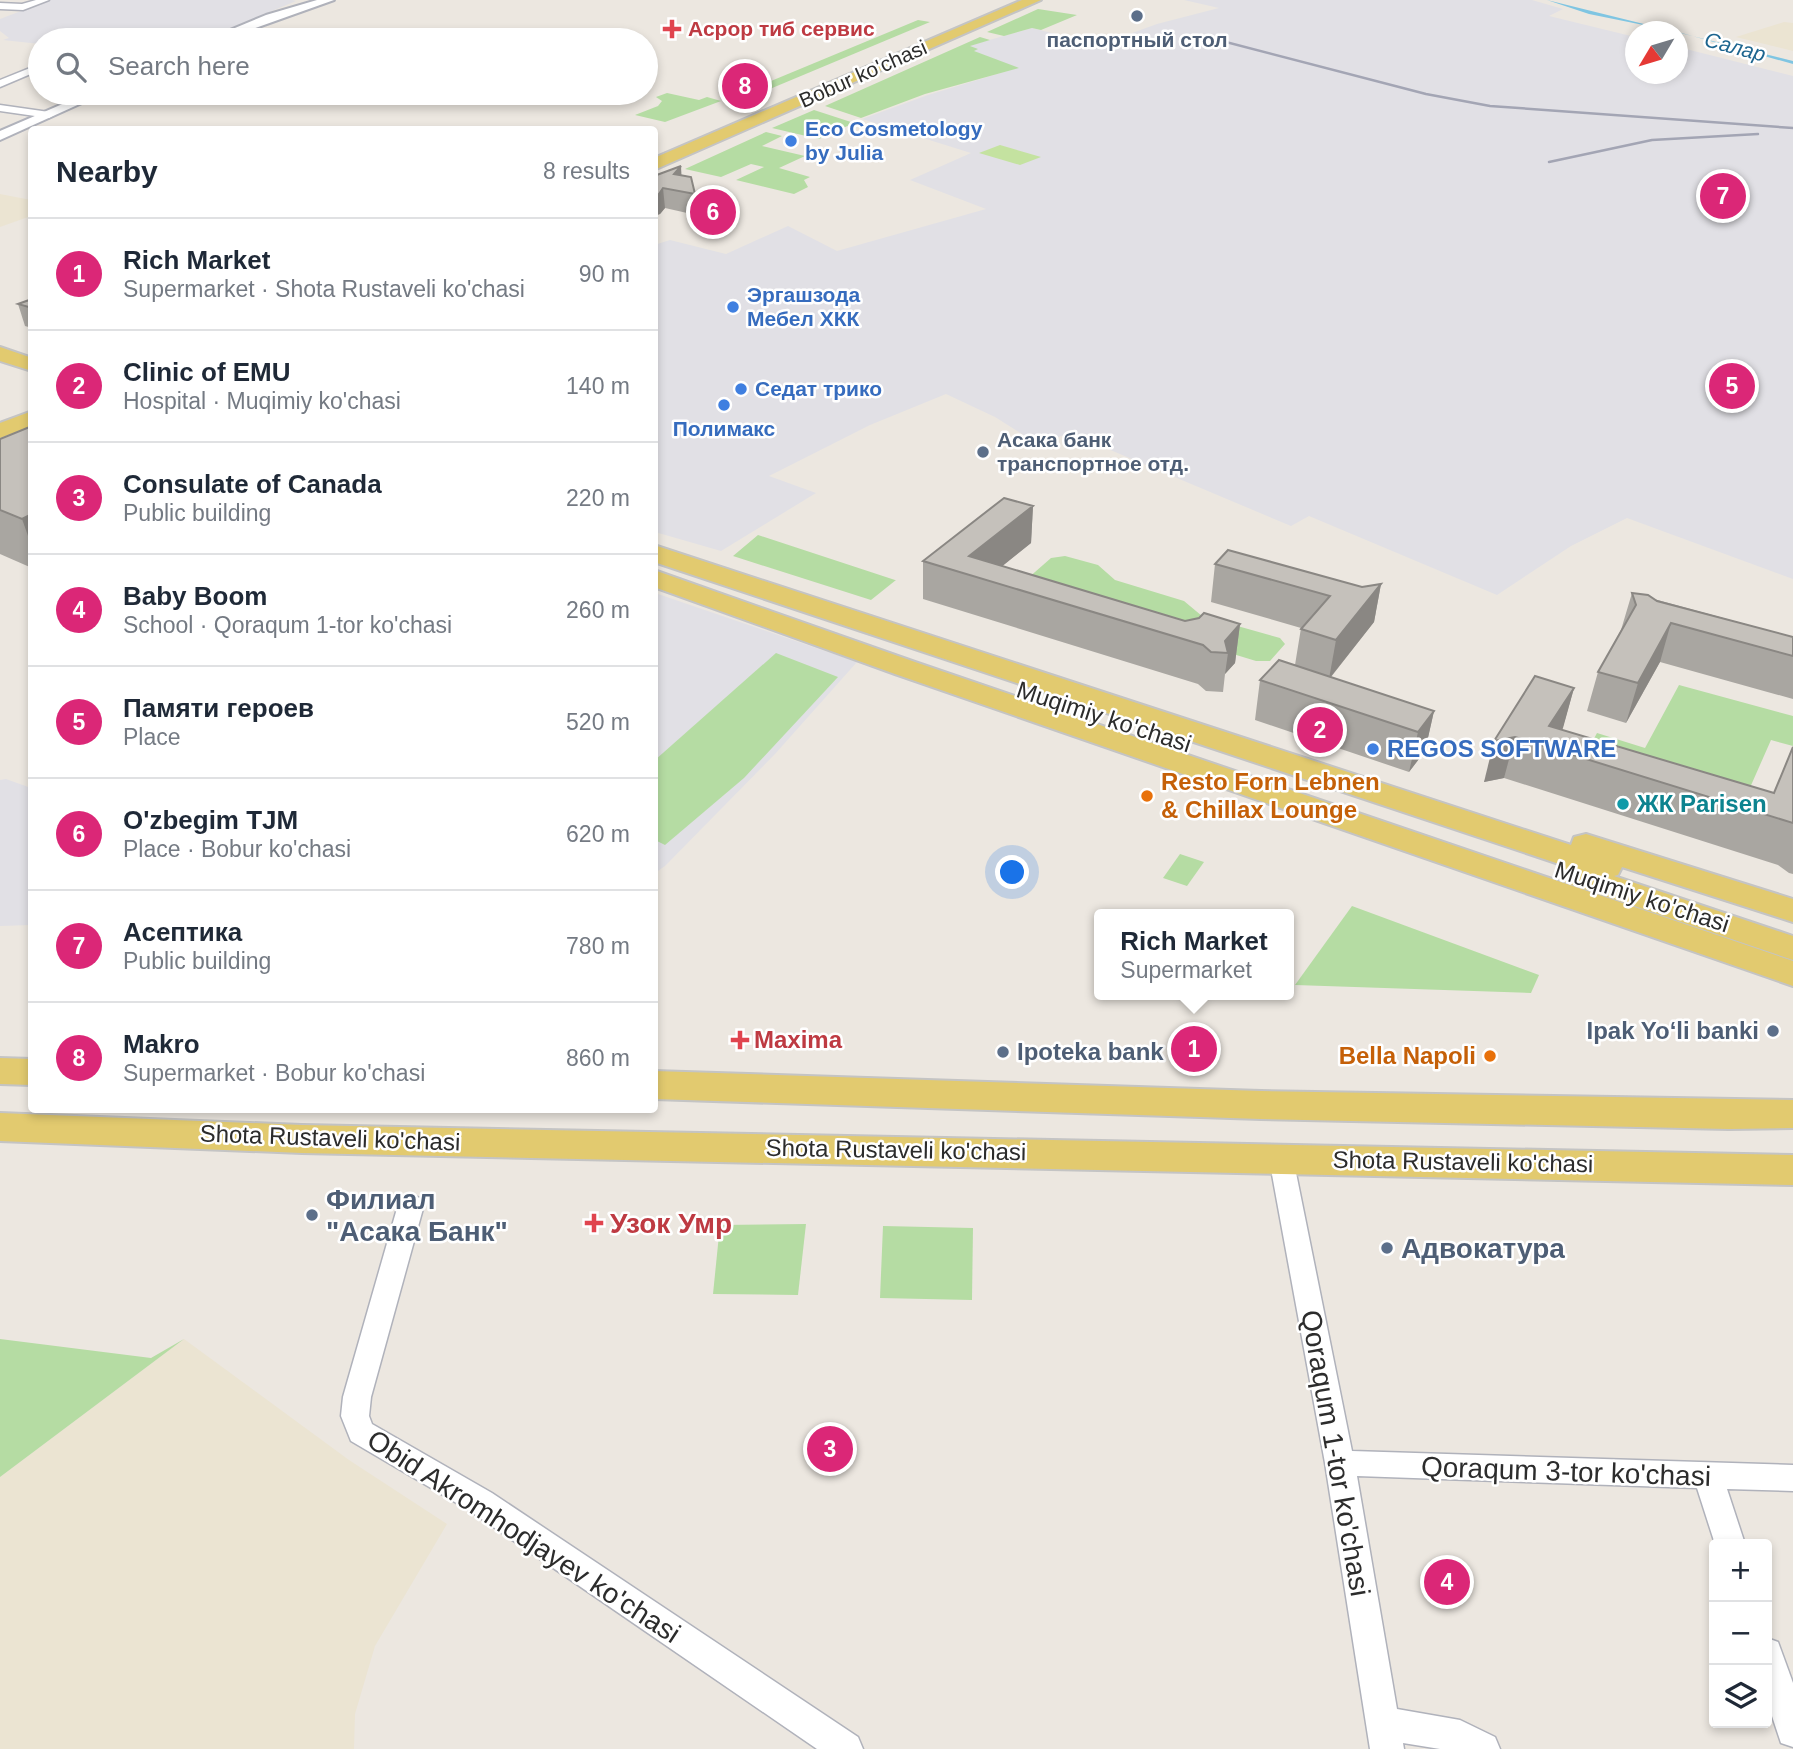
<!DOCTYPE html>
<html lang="en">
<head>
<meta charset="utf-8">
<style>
  :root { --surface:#fff; --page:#f2f2f3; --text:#1f2937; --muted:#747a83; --line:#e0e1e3; --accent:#db2777 }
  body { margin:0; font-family:Helvetica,sans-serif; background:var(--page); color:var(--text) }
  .controls { position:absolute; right:21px; bottom:21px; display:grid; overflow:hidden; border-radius:7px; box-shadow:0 4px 10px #0003 }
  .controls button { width:63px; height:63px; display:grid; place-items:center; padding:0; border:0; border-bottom:2px solid var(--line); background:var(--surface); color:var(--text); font:35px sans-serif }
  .compass { position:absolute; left:1625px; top:21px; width:63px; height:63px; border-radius:50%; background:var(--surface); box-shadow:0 4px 10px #0003; rotate:232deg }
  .you { position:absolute; left:1013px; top:873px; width:24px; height:24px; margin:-18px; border:5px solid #fff; border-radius:50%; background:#1a73e8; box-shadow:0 0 0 10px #1a73e833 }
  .badge { display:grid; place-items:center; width:46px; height:46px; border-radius:50%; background:var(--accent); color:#fff; font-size:23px; font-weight:700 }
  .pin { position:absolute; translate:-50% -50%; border:4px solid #fff; box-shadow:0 2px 7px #0006 }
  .popup { position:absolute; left:1094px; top:909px; width:200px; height:91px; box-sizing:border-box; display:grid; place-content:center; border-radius:7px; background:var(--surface); filter:drop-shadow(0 2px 5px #0005); font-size:23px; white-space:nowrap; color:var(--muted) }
  .popup b { font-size:26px; color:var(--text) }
  .popup::after { content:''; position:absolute; left:50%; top:100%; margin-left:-14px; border:14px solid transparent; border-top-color:var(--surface) }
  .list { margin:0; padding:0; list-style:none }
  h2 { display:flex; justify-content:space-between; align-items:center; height:91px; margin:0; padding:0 28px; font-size:30px }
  h2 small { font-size:23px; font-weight:400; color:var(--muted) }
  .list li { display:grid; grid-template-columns:46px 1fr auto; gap:21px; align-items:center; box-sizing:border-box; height:112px; padding:0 28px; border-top:2px solid var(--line) }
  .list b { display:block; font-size:26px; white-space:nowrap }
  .list p { margin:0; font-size:23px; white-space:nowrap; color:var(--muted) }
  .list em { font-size:23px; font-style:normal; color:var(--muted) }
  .icon { flex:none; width:38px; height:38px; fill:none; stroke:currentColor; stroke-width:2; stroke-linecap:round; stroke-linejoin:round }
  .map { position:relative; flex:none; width:1793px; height:1749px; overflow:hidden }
  .search { position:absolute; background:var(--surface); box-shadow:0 4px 10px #0003; left:28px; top:28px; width:630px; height:77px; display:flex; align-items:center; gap:18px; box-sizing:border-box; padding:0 24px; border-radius:38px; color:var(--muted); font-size:26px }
  .panel { position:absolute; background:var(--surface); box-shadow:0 4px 10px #0003; left:28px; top:126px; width:630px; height:987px; border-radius:7px }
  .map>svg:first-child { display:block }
  .industrial { fill:#e1e0e5 }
  .education { fill:#ebe4d2 }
  .green { fill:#b5dca3 }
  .pitch { fill:#c4e2a0 }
  .water { fill:#7fc5e2 }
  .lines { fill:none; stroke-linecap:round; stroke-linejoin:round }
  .minor-casing { stroke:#b0b2bb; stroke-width:3 }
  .tertiary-casing { stroke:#b0b2bb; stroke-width:4 }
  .primary-casing { stroke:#c4c4c4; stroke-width:4 }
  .minor { fill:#fff; fill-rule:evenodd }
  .tertiary { fill:#fff; fill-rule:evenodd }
  .primary { fill:#e2ca6f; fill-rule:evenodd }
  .rail { stroke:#a3a5b4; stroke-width:2.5 }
  .wall { fill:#a9a6a1 }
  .shaded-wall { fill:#8a8783 }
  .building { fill:#c5c1bb; stroke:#8a8783; stroke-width:2 }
  .service-dot { fill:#5c6f8a; stroke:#fff; stroke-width:2.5 }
  .health-dot { fill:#e0444e; stroke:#fff; stroke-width:2.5 }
  .shop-dot { fill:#3f7fe0; stroke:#fff; stroke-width:2.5 }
  .food-dot { fill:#e8710a; stroke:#fff; stroke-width:2.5 }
  .culture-dot { fill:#0f9aa8; stroke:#fff; stroke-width:2.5 }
  .labels { text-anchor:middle; stroke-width:5; stroke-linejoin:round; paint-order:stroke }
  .far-health-label { font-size:21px; font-weight:bold; fill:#be3a42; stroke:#fff; text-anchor:start }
  .far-service-label { font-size:21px; font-weight:bold; fill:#4e5e75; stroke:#fff }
  .far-water-label { font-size:21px; font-style:italic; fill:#1d658f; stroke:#fff }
  .far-street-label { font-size:21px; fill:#2c2c2c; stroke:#fff }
  .far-shop-label { font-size:21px; font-weight:bold; fill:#366cbe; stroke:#fff; text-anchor:start }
  .street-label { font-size:24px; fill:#2c2c2c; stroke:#fff }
  .shop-label { font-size:24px; font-weight:bold; fill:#366cbe; stroke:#fff; text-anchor:start }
  .food-label { font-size:24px; font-weight:bold; fill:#c56008; stroke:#fff; text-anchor:start }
  .culture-label { font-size:24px; font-weight:bold; fill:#0d838f; stroke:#fff; text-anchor:start }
  .service-label { font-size:24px; font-weight:bold; fill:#4e5e75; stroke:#fff; text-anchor:end }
  .health-label { font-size:24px; font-weight:bold; fill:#be3a42; stroke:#fff; text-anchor:start }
  .near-service-label { font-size:28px; font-weight:bold; fill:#4e5e75; stroke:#fff; text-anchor:start }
  .near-health-label { font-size:28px; font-weight:bold; fill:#be3a42; stroke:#fff; text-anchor:start }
  .near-street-label { font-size:28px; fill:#2c2c2c; stroke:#fff }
</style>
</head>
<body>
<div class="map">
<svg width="1793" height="1749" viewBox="0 0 1793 1749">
  <rect width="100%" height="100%" fill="#ece7e0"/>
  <g class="industrial">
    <path d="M50,0H292L296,1L202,40H40V44L3,40L9,38L0,31V19Z"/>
    <path d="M1184,0H1532L1563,9L1549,16L1635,37L1636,74H1678V47L1793,76V579L1627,518L1571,546L1497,595L1309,516L1291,526L1070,433L1038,444L995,417L946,394L870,425L769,476L816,493L721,551L655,532L654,245L670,240L726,254L788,226L837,251L986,209L910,180L971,153L862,119L928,95L1017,68L973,51L968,46L1032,28L1099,45L1157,24L1219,8Z"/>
    <path d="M655,593L857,662L775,754L665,866L655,873Z"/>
    <path d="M6,779L31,788V925L0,926V780Z"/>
  </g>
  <g class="education">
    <path d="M1784,22L1793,23V51L1736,37Z"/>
    <path d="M0,194L31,200V216L0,227Z"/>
    <path d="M184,1339L349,1460L447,1524L375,1646L355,1714L354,1749H0V1477Z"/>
  </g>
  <g class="green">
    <path d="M1038,9L1077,15L1041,30L1032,28L1004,36L987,32Z"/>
    <path d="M918,20L930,22L760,93L747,91Z"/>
    <path d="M980,37L990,40L970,46L978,49L974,51L1019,68L925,94L861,118L825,106Z"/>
    <path d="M667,93L699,100L707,97L721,101L665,122L635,115L658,106L662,101L656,97Z"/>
    <path d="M814,110L854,123L819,139L772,128Z"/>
    <path d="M766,132L782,136L762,146L805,156L779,168L810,177L804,180L808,187L794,194L736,180L764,167L751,164L721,177L685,169Z"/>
    <path d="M758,535L895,580H896L871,600L733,556Z"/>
    <path d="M1065,556L1098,565L1115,580L1184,601L1202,616L1280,638L1285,644L1270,661H1256L1023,590L1019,586L1051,558Z"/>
    <path d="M776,653L838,677L744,778L665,845L655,840V760Z"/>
    <path d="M1679,685L1793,716V746L1771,740L1741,808L1584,757L1597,733L1645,748Z"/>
    <path d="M1180,854L1204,862L1187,886L1163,878Z"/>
    <path d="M1352,906L1539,975L1531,993L1295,985Z"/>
    <path d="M806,1224L798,1295L713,1294L720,1225Z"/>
    <path d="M883,1226L973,1228L972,1300L880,1298Z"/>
    <path d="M0,1339L151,1358L184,1339L0,1477Z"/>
  </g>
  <path class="pitch" d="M1000,145L1041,157L1020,165L979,153Z"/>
  <path class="water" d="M1547,0L1793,61V64L1678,32L1589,14Z"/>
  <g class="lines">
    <defs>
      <g id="minor">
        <path d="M36,0H49L23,10L0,9V3L22,4Z"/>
        <path d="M40,64V70L0,87V80Z"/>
        <path d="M0,105L49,112L54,115L49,118L0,111Z"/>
        <path d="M1281,1149L1290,1151L1293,1158L1352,1451L1793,1465V1491L1727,1489L1745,1544H1715L1697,1488L1357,1476L1397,1709L1460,1720L1495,1737L1500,1749H1440L1403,1743L1404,1749H1370L1325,1463L1269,1158L1272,1151Z"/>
        <path d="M411,1195L420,1198L424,1205L371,1397L369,1416L372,1424L492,1493L858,1737L863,1749H817L470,1511L351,1441L341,1416L343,1397L398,1205L402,1198Z"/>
        <path d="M1767,1638L1778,1642L1793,1683V1747L1781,1743L1767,1701Z"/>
      </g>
      <g id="tertiary">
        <path d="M317,0H334L222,40H206L266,15Z"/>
        <path d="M88,93H104L0,140V131Z"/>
      </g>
      <g id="primary">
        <path d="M1022,0H1041L654,170V158Z"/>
        <path d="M0,347L32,358V371L0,361Z"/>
        <path d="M32,411V426L0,438V423Z"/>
        <path d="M654,545L1571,845L1574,837L1586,834L1793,899V922L1622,867L1618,875L1614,876L1793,936V960L1561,881L1556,874L1565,866L654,562Z"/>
        <path d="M654,570L915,662L1793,961V986L895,674L654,587Z"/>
        <path d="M0,1058L32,1059V1085L0,1084Z"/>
        <path d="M654,1071L1261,1091L1793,1100V1128L1729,1129L1261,1119L654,1099Z"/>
        <path d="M0,1113L302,1125L1793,1155V1185L302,1153L0,1141Z"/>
      </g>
    </defs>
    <use href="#minor" class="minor-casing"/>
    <use href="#tertiary" class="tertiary-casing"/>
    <use href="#primary" class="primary-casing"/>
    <use href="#minor" class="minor"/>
    <use href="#tertiary" class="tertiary"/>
    <use href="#primary" class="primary"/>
    <g class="rail">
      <path d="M1199,35L1426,94L1490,106L1793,128"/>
      <path d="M1549,162L1652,140L1758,134"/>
    </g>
  </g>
  <g class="wall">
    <path d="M654,176H682L695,194L696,215L665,208L660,214L654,216Z"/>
    <path d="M32,299V328L25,326L18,304Z"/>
    <path d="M32,426V568L0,554V439Z"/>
    <path d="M1033,506L1031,543L1002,566L1185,621L1199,618L1240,624L1235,663L1225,674L1223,692L1206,691L1198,684L923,599V561Z"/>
    <path d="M1215,564L1362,587L1381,584L1374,622L1331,677L1434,711L1425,751L1409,772L1255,720L1260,680L1295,665L1301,628L1211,602Z"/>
    <path d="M1632,593L1793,637V699L1660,662L1626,723L1587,711L1598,672L1621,630Z"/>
    <path d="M1535,676L1574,688L1562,730L1774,793L1793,747V874L1789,873L1778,865L1504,778L1484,782Z"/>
  </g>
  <g class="shaded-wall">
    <path d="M681,166L682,186L674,174Z"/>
    <path d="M663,188L665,208L660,214L654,216V195Z"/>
    <path d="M1033,506L1031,543L985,580L969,556Z"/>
    <path d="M32,514V547L22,519Z"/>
    <path d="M1381,584L1374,622L1329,679L1336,640Z"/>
    <path d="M1671,623L1660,662L1626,723L1638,683Z"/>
    <path d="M1240,624L1235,663L1225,674L1228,653L1225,641Z"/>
    <path d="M1574,688L1563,728L1550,748L1549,726Z"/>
    <path d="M1434,711L1425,751L1409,772L1418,732Z"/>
    <path d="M1515,737L1504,778L1484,782L1494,741Z"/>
  </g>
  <g class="building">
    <path d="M681,166L674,174L691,177L695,194L663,188L659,194L654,195V176Z"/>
    <path d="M32,299V308L18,304Z"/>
    <path d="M32,426V514L22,519L0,510V439Z"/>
    <path d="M1004,498L1033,506L969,556L1185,621L1199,618L1204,613L1240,624L1225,641L1228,653L1211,652L1203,645L923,561Z"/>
    <path d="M1228,550L1362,587L1381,584L1336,640L1301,629L1330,596L1215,564Z"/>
    <path d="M1632,593L1648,595L1657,601L1793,637V656L1671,623L1638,683L1598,672L1636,605Z"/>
    <path d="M1279,660L1434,711L1418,732L1260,680Z"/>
    <path d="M1535,676L1574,688L1549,726L1774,793L1793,747V823L1515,737L1494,741Z"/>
  </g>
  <g class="service-dot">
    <circle cx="1137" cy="16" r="7"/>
    <circle cx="983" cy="452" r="7"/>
    <circle cx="1773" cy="1031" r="7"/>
    <circle cx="1003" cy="1052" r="7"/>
    <circle cx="312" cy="1215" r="7"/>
    <circle cx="1387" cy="1248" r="7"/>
  </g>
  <g class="health-dot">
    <path d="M668.5 18.5h7v7h7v7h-7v7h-7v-7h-7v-7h7z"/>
    <path d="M736.5 1029.5h7v7h7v7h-7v7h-7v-7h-7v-7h7z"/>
    <path d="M590.5 1212.5h7v7h7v7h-7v7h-7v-7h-7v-7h7z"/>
  </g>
  <g class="shop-dot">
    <circle cx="791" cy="141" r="7"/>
    <circle cx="733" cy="307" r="7"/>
    <circle cx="741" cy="389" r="7"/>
    <circle cx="724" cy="405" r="7"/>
    <circle cx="1373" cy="749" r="7"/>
  </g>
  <g class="food-dot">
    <circle cx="1147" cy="796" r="7"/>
    <circle cx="1490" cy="1056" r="7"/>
  </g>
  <circle class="culture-dot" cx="1623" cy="804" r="7"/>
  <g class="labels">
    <g class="far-health-label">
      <text x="688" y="36">Асрор тиб сервис</text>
    </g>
    <g class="far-service-label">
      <text x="1137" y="47">паспортный стол</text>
      <text x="997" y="447" text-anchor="start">Асака банк<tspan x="997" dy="24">транспортное отд.</tspan></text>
    </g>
    <g class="far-water-label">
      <text transform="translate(1735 47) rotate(15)" y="7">Салар</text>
    </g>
    <g class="far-street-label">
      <text transform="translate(863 74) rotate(-24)" y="7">Bobur ko'chasi</text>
    </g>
    <g class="far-shop-label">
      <text x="805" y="136">Eco Cosmetology<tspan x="805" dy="24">by Julia</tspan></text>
      <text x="747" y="302">Эргашзода<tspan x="747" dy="24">Мебел ХКК</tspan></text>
      <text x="755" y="396">Седат трико</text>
      <text x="724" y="436" text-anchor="middle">Полимакс</text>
    </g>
    <g class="street-label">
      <text transform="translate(1104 717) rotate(18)" y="8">Muqimiy ko'chasi</text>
      <text transform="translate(1642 897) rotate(18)" y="8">Muqimiy ko'chasi</text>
      <text transform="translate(330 1138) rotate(2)" y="8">Shota Rustaveli ko'chasi</text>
      <text transform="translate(896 1150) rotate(1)" y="8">Shota Rustaveli ko'chasi</text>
      <text transform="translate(1463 1162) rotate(1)" y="8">Shota Rustaveli ko'chasi</text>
    </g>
    <g class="shop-label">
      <text x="1387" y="757">REGOS SOFTWARE</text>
    </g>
    <g class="food-label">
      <text x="1161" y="790">Resto Forn Lebnen<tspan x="1161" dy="28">&amp; Chillax Lounge</tspan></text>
      <text x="1476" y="1064" text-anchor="end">Bella Napoli</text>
    </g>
    <g class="culture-label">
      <text x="1637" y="812">ЖК Parisen</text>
    </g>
    <g class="service-label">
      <text x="1759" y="1039">Ipak Yoʻli banki</text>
      <text x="1017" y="1060" text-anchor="start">Ipoteka bank</text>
    </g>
    <g class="health-label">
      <text x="754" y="1048">Maxima</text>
    </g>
    <g class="near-service-label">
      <text x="326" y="1209">Филиал<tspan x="326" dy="32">"Асака Банк"</tspan></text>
      <text x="1401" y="1258">Адвокатура</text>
    </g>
    <g class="near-health-label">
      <text x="610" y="1233">Узок Умр</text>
    </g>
    <g class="near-street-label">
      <text transform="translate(1336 1453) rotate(80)" y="10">Qoraqum 1-tor ko'chasi</text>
      <text transform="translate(1566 1471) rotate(2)" y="10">Qoraqum 3-tor ko'chasi</text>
      <text transform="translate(524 1536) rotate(33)" y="10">Obid Akromhodjayev ko'chasi</text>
    </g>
  </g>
</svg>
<div class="controls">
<button>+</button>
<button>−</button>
<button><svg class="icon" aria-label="layers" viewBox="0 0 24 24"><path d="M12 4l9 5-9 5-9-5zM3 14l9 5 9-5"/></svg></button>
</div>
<svg class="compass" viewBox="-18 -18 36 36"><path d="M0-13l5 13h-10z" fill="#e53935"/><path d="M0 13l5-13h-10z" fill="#747a83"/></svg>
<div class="you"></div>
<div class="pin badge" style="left:1194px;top:1049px">1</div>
<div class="popup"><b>Rich Market</b>Supermarket</div>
<div class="pin badge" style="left:1320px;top:730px">2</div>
<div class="pin badge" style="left:830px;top:1449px">3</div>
<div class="pin badge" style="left:1447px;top:1582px">4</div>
<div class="pin badge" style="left:1732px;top:386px">5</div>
<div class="pin badge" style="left:713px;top:212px">6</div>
<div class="pin badge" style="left:1723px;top:196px">7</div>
<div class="pin badge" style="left:745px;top:86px">8</div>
<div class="search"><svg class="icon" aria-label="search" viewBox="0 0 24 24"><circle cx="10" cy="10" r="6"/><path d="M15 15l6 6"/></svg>Search here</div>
<section class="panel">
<h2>Nearby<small>8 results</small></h2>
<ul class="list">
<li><span class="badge">1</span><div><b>Rich Market</b><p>Supermarket · Shota Rustaveli ko'chasi</p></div><em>90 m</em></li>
<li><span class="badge">2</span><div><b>Clinic of EMU</b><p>Hospital · Muqimiy ko'chasi</p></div><em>140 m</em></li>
<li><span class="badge">3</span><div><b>Consulate of Canada</b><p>Public building</p></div><em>220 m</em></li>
<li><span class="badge">4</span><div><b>Baby Boom</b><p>School · Qoraqum 1-tor ko'chasi</p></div><em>260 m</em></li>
<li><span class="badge">5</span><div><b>Памяти героев</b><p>Place</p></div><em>520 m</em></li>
<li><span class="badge">6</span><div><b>O'zbegim TJM</b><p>Place · Bobur ko'chasi</p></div><em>620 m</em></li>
<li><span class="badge">7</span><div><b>Асептика</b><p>Public building</p></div><em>780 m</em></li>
<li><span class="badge">8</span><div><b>Makro</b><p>Supermarket · Bobur ko'chasi</p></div><em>860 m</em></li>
</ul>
</section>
</div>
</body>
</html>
